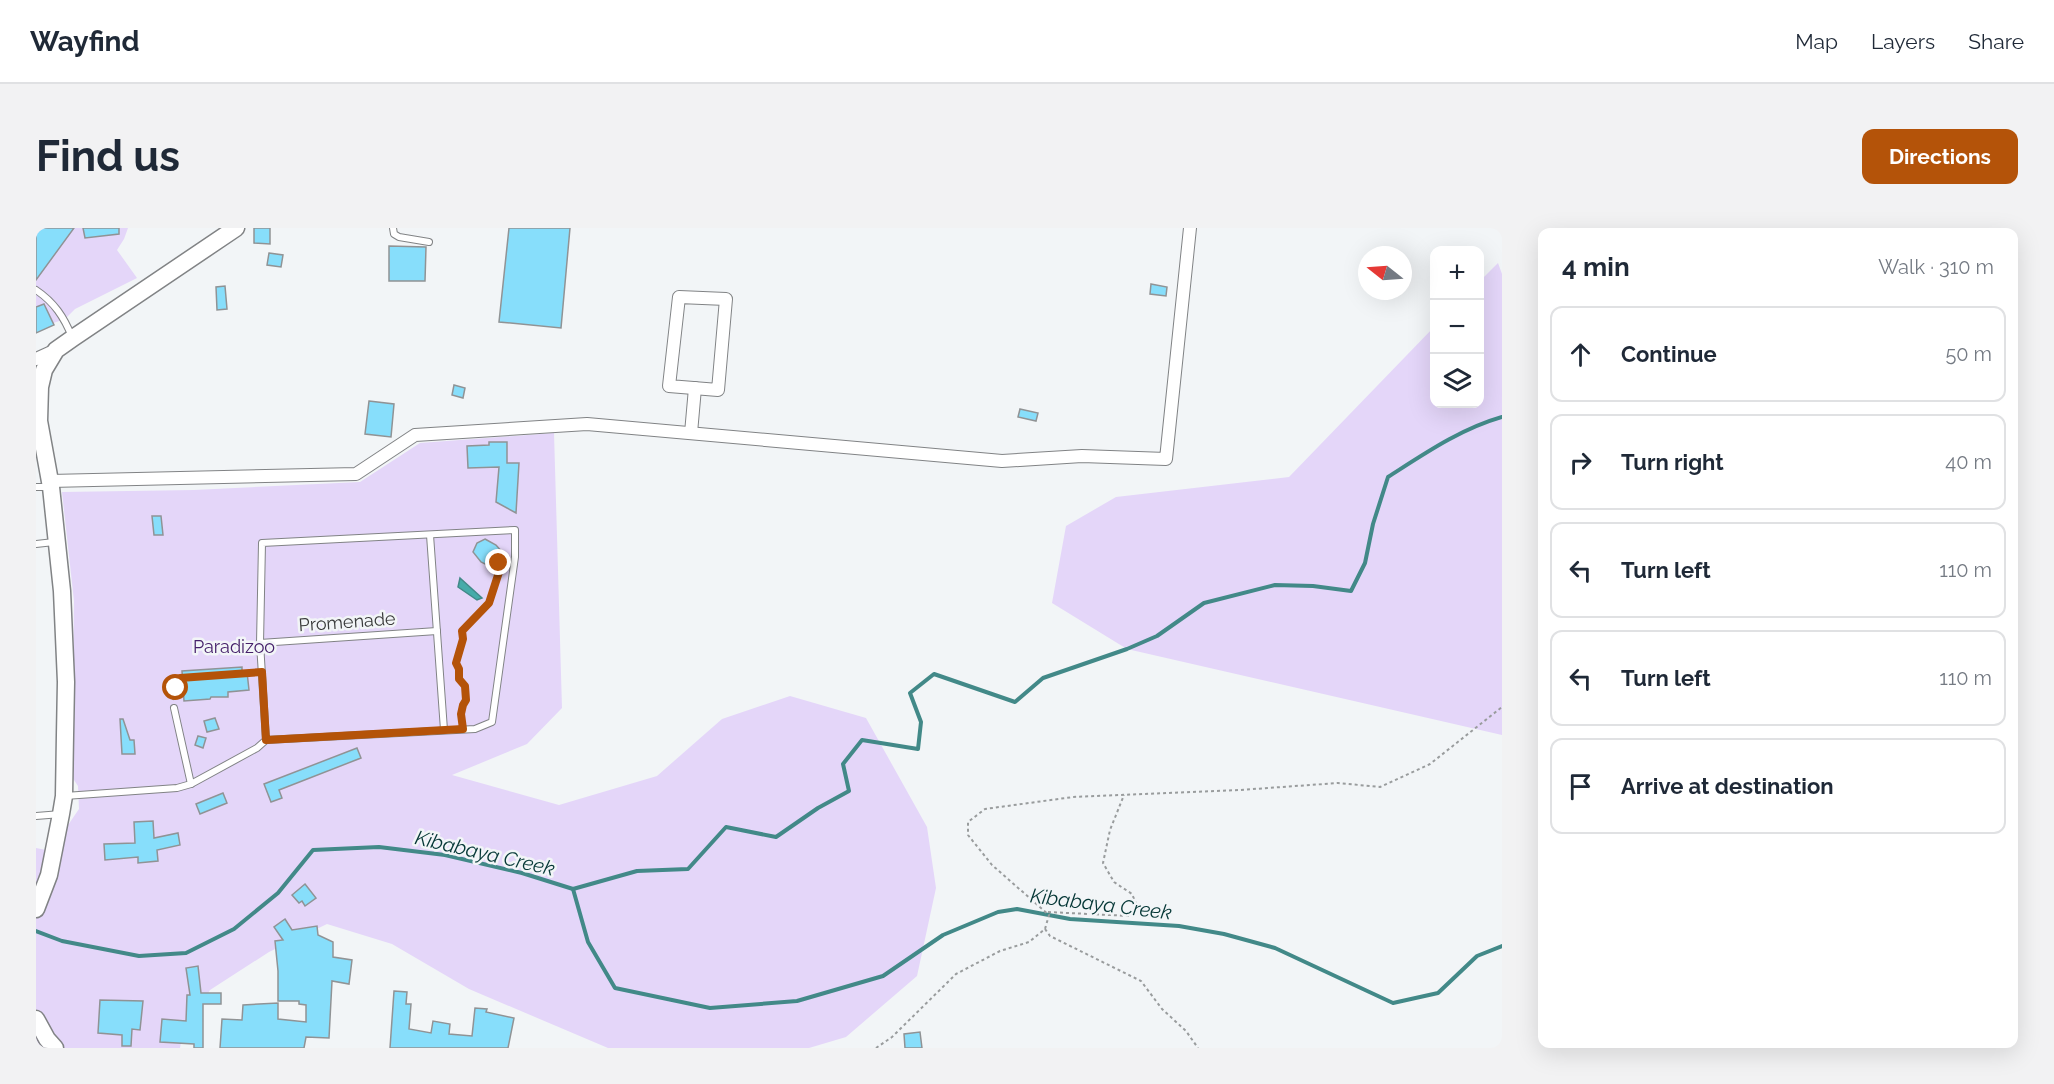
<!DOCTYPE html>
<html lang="en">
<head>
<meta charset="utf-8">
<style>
  :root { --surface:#fff; --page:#f2f2f3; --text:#1f2937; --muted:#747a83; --line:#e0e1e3; --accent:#b45309 }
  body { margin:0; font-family:Raleway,sans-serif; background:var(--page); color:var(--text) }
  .controls { position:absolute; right:18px; top:18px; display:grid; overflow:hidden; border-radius:12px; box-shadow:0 6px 24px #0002 }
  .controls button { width:54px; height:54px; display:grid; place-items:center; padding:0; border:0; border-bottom:2px solid var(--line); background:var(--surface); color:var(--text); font:30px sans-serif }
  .compass { position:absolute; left:1322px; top:18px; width:54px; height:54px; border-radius:50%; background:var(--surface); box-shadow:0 6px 24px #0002; rotate:287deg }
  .stop { position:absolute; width:18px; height:18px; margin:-14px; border:4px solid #b45309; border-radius:50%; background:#fff }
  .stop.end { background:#b45309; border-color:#fff; box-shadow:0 2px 6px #0008 }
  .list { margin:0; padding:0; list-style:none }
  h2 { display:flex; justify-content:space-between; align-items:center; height:78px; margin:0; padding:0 24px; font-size:26px }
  h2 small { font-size:20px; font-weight:400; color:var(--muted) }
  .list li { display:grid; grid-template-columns:39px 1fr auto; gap:18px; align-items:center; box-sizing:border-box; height:96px; margin:0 12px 12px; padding:0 12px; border:2px solid var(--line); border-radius:12px }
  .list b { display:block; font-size:22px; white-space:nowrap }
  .list em { font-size:20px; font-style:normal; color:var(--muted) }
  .icon { flex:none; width:33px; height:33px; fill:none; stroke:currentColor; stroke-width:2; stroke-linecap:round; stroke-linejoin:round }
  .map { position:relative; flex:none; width:1466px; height:820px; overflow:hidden; border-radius:12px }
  header { display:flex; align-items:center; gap:36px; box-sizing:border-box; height:84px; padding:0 30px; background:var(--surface); border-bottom:2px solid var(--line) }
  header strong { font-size:28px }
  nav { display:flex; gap:33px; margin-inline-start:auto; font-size:21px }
  .intro { display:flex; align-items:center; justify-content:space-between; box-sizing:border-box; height:144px; padding:0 36px }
  h1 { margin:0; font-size:42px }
  .button { padding:15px 27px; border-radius:12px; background:var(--accent); color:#fff; font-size:21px; font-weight:700 }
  main { display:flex; gap:36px; padding:0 36px }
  aside { flex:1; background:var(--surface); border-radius:12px; box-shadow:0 6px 24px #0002 }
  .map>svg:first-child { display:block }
  .green { fill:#e4d6f9 }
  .water { fill:#46aba9; stroke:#428988; stroke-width:1.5 }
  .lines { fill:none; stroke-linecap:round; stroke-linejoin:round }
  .stream { stroke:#428988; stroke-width:4 }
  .building { fill:#87defb; stroke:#909395; stroke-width:1.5 }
  .service-casing { stroke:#818385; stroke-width:8 }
  .minor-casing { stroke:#818385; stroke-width:14 }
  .secondary-casing { stroke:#818385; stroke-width:19 }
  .path { stroke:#999c9d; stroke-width:2; stroke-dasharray:3 3; stroke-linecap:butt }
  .service { stroke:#fff; stroke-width:6 }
  .minor { stroke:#fff; stroke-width:12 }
  .secondary { stroke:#fff; stroke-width:16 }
  .route { stroke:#b45309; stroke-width:8 }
  .labels { text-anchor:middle; stroke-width:5; stroke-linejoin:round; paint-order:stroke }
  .street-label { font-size:18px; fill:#3a3b3c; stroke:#f2f5f7 }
  .park-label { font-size:18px; fill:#45206a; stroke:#f2f5f7 }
  .water-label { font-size:20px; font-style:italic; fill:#053736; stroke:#f2f5f7 }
</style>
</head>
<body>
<header>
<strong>Wayfind</strong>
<nav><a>Map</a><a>Layers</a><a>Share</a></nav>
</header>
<div class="intro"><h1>Find us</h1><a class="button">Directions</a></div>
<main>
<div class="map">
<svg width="1466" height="820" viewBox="0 0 1466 820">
  <rect width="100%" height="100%" fill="#f2f5f7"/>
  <g class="green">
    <path d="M0,0H92L88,11L81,22L101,50L39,81L29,91L0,101Z"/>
    <path d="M1462,35L1466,46V507L1091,421L1016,375L1030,298L1080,269L1253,249L1398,99V176H1444V53Z"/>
    <path d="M518,205L526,480L491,516L416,547L523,577L621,548L686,491L754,468L830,490L891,599L900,660L881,748L810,809L773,820H572L433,761L356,716L291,696L233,724L174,762L146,810L144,820H0V620L25,625L30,600L43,581L42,558L36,549L38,373L26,264L158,262L324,254L384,215Z"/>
  </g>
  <path class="water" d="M424,350L446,370L441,372L422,359Z"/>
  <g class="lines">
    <g class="stream">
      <path d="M537,661L552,714L579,760L674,780L761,773L847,748L907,707L962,684L981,681L1034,691L1143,698L1188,706L1239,720L1357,775L1402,765L1441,728L1466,718"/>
      <path d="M0,703L26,713L103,728L150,725L198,701L242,665L277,622L343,619L409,627L486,645L537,661L601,643L652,641L690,599L740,609L782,580L813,563L807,536L826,512L882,521L885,494L874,465L898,446L979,474L1007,450L1091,421L1121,408L1168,375L1239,357L1277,358L1315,363L1329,335L1337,296L1352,249C1388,226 1424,201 1466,189"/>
    </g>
  </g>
  <g class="building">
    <path d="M0,0H38L0,52Z"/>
    <path d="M47,0H83V6L49,10Z"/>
    <path d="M218,0H234V16L218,15Z"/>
    <path d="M473,0H534L525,100L463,94Z"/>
    <path d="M353,18L390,19L389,53H353Z"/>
    <path d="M233,25L247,27L245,39L231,37Z"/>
    <path d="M1115,56L1131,59L1130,68L1114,66Z"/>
    <path d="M189,58L191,81L181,82L180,59Z"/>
    <path d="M8,76L18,97L0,105V79Z"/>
    <path d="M418,157L429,160L427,170L416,167Z"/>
    <path d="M333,173L358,176L355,209L329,206Z"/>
    <path d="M984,181L1002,185L1000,193L982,189Z"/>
    <path d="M453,214H471V235H483L480,285L460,274L463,239L432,240L431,218L453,217Z"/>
    <path d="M116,288H125L127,307H118Z"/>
    <path d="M449,311L460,317L467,325L463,335L455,339L445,334L437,324L441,315Z"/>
    <path d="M206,439V444H211L213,462L192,464V469H175L174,471L148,473L146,443Z"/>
    <path d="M179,490L183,501L171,504L168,493Z"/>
    <path d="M84,491H87L94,512H98L99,526H86Z"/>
    <path d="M162,508L170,510L167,520L159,517Z"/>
    <path d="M321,520L325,530L243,562L246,570L235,574L228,556Z"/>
    <path d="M187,565L191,575L164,586L160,576Z"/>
    <path d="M117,593L118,610L142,605L144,617L121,622L122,633L102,635V629L69,632L68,616L99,615L98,594Z"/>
    <path d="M269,656L280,670L269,678L266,673L263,675L256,667Z"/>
    <path d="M249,691L256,702L281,698L282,707L297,714V729L316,732L313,756L296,753L293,810L270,809L268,820H184L186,791L206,792L207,777L242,775V791L270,794V777L263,776V773H242V743L239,713L247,712L238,699Z"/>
    <path d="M162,738L165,765H185V776H167V820H158V816L124,814L126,791L150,793L151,767H154L150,740Z"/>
    <path d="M358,763L371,764L370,776H375L373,801L395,805L397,793L414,796L413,806L436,808L439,780L451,781L450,784L478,790L472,820H354Z"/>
    <path d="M64,772L107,773L104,802L96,801L95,818H86V807L62,805Z"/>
    <path d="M884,804L886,820H869L868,806Z"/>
  </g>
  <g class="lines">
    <defs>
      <g id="service">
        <path d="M357,0L358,6L363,9L393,14"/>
        <path d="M0,62C18,74 28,89 36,109"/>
        <path d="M0,259H14"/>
        <path d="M394,307L408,502"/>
        <path d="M0,316L18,314"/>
        <path d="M224,415L401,403"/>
        <path d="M138,480L155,556"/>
        <path d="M29,568L141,560L155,556L221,520L230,512L439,501L456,494L479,329V302L226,315L224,415L230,512"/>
        <path d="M0,588L25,586"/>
      </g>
      <g id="minor">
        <path d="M643,69L690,71L682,162L633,158Z"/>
        <path d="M0,131L20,122"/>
        <path d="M655,205L659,160"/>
        <path d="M14,253L320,246L379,207L551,196L966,233L1046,228L1130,231L1154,0"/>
      </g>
      <g id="secondary">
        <path d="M0,681L13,647L25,586L28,568L29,507L30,454L26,363L15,259L3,193L4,159L8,142L20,122L37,110L200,0"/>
        <path d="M0,791L11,811L19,820"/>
      </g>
    </defs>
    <use href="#service" class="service-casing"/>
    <use href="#minor" class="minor-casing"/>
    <use href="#secondary" class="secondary-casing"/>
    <g class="path">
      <path d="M137,472L144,450L217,445"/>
      <path d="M426,493C425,484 427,480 430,473C433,462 426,457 423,449C421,444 423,440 420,435L427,411L426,403L453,375L458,352L464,341L463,335"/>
      <path d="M1012,684L1094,688L1101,678L1096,666L1078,654L1067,635L1074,602L1088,567"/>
      <path d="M1009,701L1014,708L1105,753L1126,781L1150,803L1162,820"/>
      <path d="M840,820L856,809L920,746L964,723L993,714L1009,701L1013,687L956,637L932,607V594L949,581L1037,569L1204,562L1302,555L1344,559L1394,536L1466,479"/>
    </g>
    <use href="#service" class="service"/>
    <use href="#minor" class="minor"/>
    <use href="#secondary" class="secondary"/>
  </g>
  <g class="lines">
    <path class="route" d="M140,460L144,450L226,444L230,512L427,501L425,486L427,477L430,472L429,458L423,451V441L420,435L427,411L426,403L453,375L464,341L463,335"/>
  </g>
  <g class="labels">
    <g class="street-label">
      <text transform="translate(311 394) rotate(-4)" y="6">Promenade</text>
    </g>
    <g class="park-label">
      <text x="198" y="425">Paradizoo</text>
    </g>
    <g class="water-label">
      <text transform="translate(449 625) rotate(13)" y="7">Kibabaya Creek</text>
      <text transform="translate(1065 676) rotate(7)" y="7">Kibabaya Creek</text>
    </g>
  </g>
</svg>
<div class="controls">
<button>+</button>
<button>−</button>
<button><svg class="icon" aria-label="layers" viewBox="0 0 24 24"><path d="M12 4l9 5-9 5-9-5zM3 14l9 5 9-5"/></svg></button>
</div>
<svg class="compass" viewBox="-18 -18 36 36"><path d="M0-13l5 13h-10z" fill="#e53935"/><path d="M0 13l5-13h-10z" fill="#747a83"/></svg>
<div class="stop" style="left:140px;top:460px"></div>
<div class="stop end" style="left:463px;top:335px"></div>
</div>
<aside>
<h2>4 min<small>Walk · 310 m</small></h2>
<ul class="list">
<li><svg class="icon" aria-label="ahead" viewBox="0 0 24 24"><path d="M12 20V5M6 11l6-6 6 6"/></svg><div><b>Continue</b></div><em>50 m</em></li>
<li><svg class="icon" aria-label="right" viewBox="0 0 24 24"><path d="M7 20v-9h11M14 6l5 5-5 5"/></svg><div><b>Turn right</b></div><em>40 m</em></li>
<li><svg class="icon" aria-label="left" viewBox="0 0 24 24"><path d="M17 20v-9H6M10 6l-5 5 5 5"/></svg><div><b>Turn left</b></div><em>110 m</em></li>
<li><svg class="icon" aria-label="left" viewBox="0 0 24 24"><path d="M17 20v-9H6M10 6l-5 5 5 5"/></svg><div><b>Turn left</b></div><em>110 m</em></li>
<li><svg class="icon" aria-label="arrive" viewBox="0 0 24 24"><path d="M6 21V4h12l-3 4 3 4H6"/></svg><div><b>Arrive at destination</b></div></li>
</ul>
</aside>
</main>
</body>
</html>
